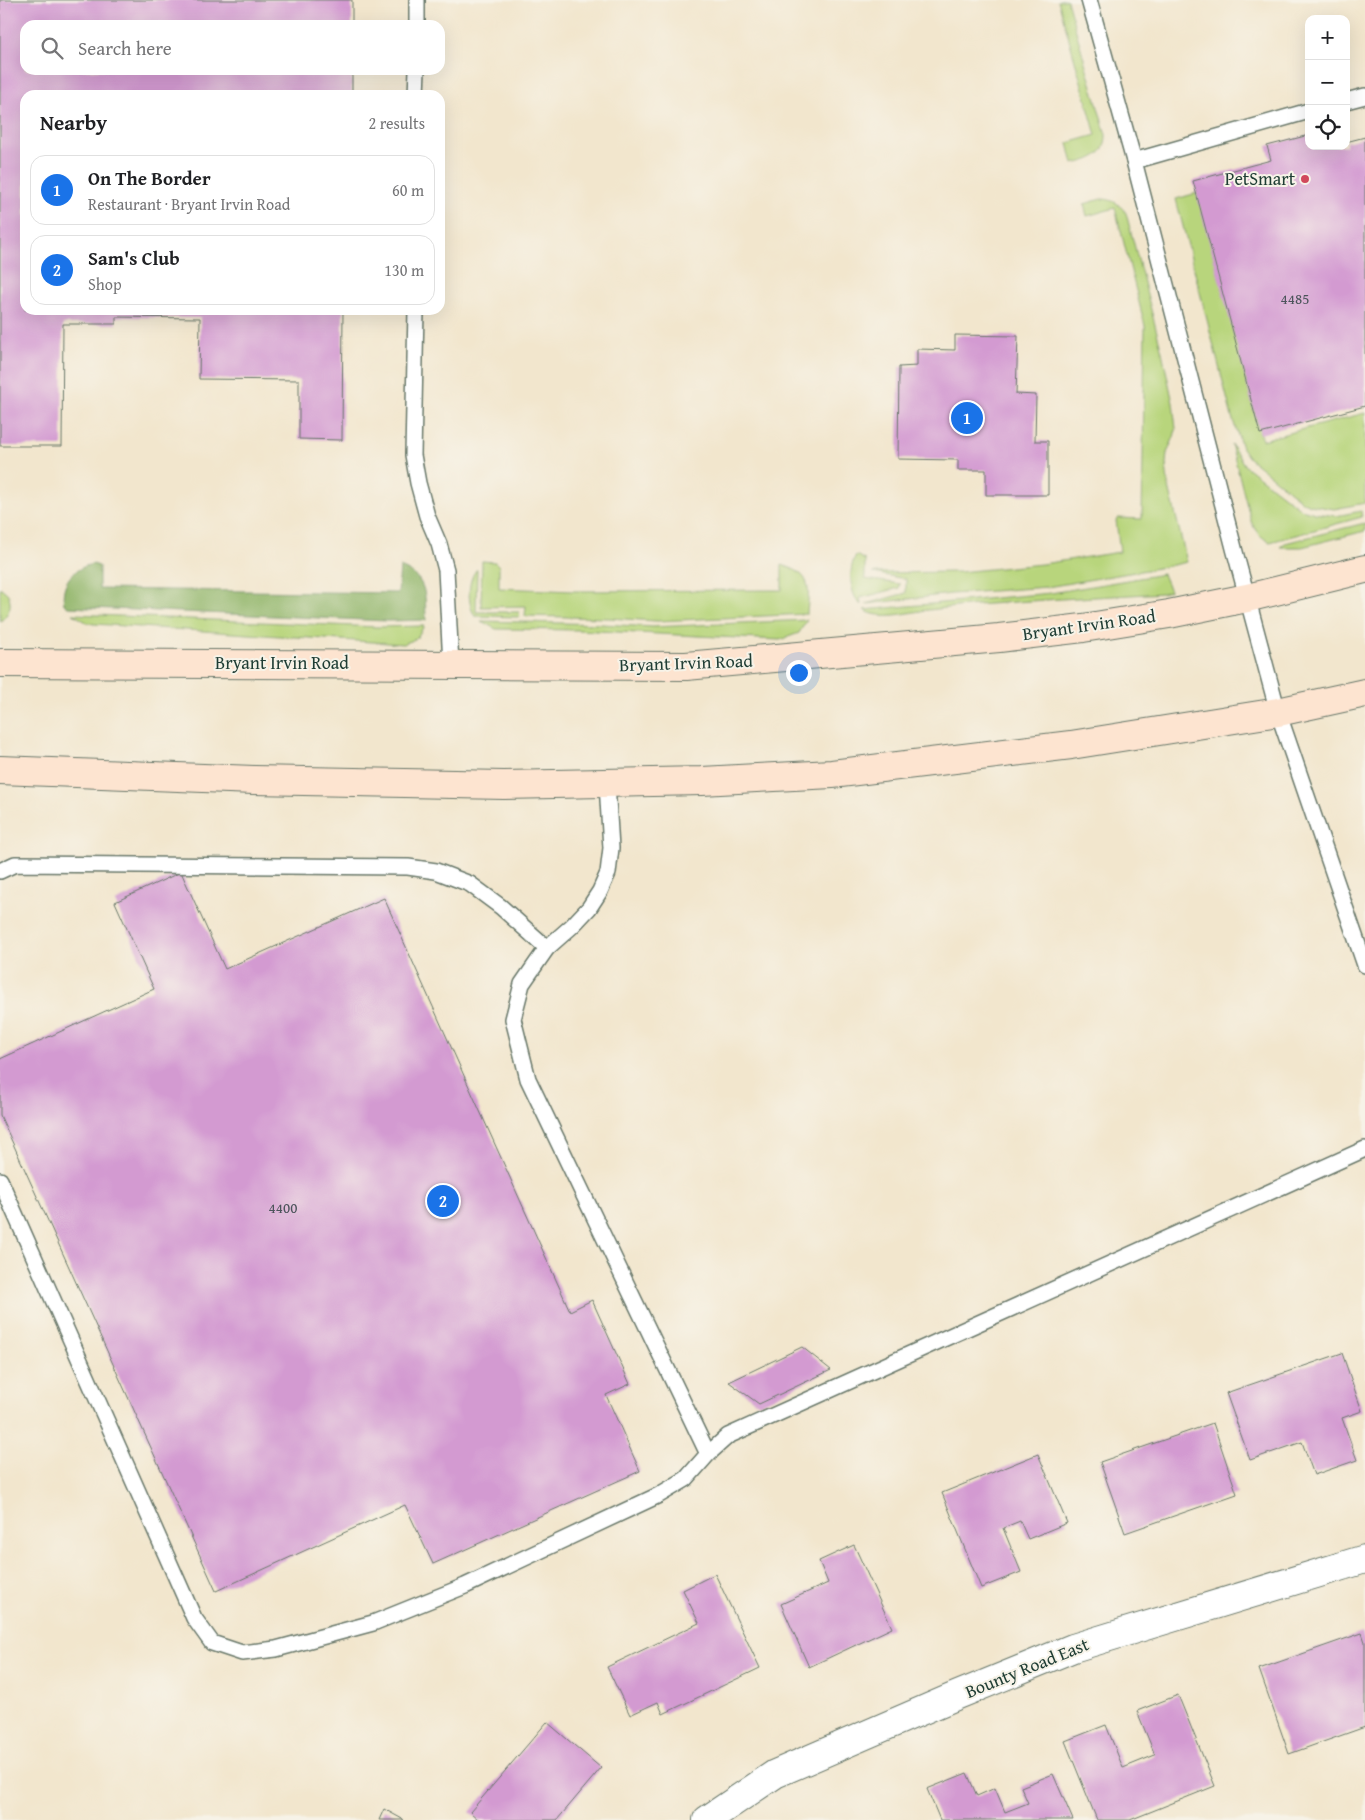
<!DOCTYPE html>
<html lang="en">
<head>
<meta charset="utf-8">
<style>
  :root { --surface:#fff; --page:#f6f6f6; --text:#202124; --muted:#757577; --line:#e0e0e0; --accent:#1a73e8 }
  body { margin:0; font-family:"Gentium Book Plus",serif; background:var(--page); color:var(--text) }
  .controls { position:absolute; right:15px; top:15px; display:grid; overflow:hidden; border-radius:10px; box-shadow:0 5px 20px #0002 }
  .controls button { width:45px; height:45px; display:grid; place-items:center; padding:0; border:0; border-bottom:1px solid var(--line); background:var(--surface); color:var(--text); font:25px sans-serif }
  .you { position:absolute; left:798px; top:672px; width:18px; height:18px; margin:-12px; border:4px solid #fff; border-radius:50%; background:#1a73e8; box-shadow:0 0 0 8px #1a73e833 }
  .badge { display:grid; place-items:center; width:32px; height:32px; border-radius:50%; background:var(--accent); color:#fff; font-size:16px; font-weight:700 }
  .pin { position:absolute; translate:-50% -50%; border:2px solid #fff; box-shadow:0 1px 5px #0006 }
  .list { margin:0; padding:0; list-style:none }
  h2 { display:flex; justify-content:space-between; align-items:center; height:65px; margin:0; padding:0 20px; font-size:21px }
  h2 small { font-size:16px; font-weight:400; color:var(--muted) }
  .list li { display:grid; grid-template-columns:32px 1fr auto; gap:15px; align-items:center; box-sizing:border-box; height:70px; margin:0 10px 10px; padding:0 10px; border:1px solid var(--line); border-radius:15px }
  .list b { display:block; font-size:19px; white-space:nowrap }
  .list p { margin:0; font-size:16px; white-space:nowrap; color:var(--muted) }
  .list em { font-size:16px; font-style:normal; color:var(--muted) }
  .icon { flex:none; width:28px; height:28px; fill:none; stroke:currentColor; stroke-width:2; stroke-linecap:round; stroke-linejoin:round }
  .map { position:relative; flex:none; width:1365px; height:1820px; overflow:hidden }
  .search { position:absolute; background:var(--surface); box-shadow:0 5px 20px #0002; left:20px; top:20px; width:425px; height:55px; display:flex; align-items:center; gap:12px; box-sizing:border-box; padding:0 18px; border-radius:15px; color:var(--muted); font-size:19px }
  .panel { position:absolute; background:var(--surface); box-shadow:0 5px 20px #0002; left:20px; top:90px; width:425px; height:225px; border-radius:15px }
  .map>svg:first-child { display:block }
  .green { fill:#b8d57b; stroke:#6c8958 }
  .forest { fill:#92b66b; stroke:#587a50 }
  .building { fill:#d39ad1 }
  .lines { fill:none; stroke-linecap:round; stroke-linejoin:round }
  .service-casing { stroke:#69786a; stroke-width:18 }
  .minor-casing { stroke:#69786a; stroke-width:30 }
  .secondary-casing { stroke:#69786a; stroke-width:30 }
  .service { stroke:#fff; stroke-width:15 }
  .minor { stroke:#fff; stroke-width:28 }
  .secondary { stroke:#fde4d0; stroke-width:28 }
  .poi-dot { fill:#d1495b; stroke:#f7f3e8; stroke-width:2 }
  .labels { text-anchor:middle; stroke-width:4; stroke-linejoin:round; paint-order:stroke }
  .number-label { font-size:15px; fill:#4c545b }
  .poi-label { font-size:18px; fill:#1f3d34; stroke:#f7f3e8; text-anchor:end }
  .street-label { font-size:18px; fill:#1f3d34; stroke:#f7f3e8 }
</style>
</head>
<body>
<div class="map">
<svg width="1365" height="1820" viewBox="0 0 1365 1820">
  <rect width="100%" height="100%" fill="#f7f3e8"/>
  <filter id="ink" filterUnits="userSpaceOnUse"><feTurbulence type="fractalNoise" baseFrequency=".02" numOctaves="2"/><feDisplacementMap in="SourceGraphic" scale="10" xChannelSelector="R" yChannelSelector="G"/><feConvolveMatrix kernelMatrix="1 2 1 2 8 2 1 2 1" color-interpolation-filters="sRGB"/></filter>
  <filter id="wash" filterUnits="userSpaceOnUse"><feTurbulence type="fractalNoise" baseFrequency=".0096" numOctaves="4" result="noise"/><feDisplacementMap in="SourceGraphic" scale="20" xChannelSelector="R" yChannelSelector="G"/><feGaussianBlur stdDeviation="1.12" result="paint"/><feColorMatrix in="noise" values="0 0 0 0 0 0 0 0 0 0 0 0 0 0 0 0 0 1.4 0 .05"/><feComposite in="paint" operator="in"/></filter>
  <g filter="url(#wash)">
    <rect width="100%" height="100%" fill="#f2e6cd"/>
    <g class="green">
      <path d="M1058,0H1067L1106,135C1106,156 1091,160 1073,164L1068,143L1096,135Z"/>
      <path d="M1197,193L1262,440L1365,413V503L1334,509L1310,505L1303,502L1249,458L1242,448L1232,417L1176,199Z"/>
      <path d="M1101,199C1112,199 1119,203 1126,213L1162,352L1173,403L1176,429L1174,437L1167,453L1166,464L1168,483L1187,562L1164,567L1047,587L951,594L866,604L906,593V579L873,573L959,572L1042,564L1120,552L1116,520L1118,518L1142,519L1145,326L1115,208L1087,216L1084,204Z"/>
      <path d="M1231,444L1245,466L1301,509L1315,513L1336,516L1361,511L1362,517L1270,542C1260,537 1255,531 1251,521Z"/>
      <path d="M1365,523V531L1302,547H1280L1285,543Z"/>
      <path d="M856,555L865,560V579L900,584L899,588L860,598L861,605C849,594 848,569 856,555Z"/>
      <path d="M482,561L495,562L499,566V588L573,591L782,590V565C813,574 809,588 807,614L657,621L609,618L525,616L526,606L481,607Z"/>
      <path d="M477,569L476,612H519L520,617L475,616C467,604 467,580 477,569Z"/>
      <path d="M1163,574L1170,591L1163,593C1085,598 1005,601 928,610C909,612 881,621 864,610L1051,593Z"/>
      <path d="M0,587L8,594C13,606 9,613 0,622Z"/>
      <path d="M73,614L377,627L424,626L416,639L403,644L94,624L88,623Z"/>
      <path d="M807,620L799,633L780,640L577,630L496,629L481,621L601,624L653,627Z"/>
    </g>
    <path class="forest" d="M93,564L99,566V589L398,593L400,567C428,578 425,594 426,620L387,621L68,607L64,604C60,583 73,568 93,564Z"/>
    <g id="blocks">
      <g class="building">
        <path d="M0,0H352V25H25V70H352V95H25V310H343L342,440L299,439V380L199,379L200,318L116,317V324H63L62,446H0Z"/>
        <path d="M1309,135V146H1346V142L1365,137V406L1260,434L1193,181L1271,160L1267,146Z"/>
        <path d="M955,335L1018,336L1016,394L1036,395L1035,441H1048V495H986V470H958V460L898,459L899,367L917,366V349L955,350Z"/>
        <path d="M181,872L225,969L384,898L570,1311L592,1300L630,1384L606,1395L640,1471L433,1564L405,1505L216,1591L0,1115V1059L154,989L115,902Z"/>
        <path d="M802,1347L831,1370L759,1404L729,1382Z"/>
        <path d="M1342,1353L1362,1411L1342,1418L1357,1460L1314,1475L1302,1442L1250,1460L1226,1393Z"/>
        <path d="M1213,1423L1237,1494L1125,1533L1100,1462Z"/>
        <path d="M1038,1454L1067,1523L1028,1539L1020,1521L1003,1528L1021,1572L981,1588L942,1493Z"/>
        <path d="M854,1545L892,1628L809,1667L781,1604L828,1583L819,1561Z"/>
        <path d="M715,1574L760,1668L663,1714L658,1702L630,1715L607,1667L699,1623L683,1590Z"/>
        <path d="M1362,1633L1365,1642V1727L1289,1754L1259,1669Z"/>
        <path d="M1178,1695L1215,1786L1130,1820H1097L1065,1741L1106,1725L1123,1768L1155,1755L1137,1711Z"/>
        <path d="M547,1722L601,1768L557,1820H479L470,1812Z"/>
        <path d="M967,1773L977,1796L995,1788L1005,1812L1028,1803L1021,1787L1053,1774L1073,1820H940L927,1789Z"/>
        <path d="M384,1809L404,1820H379Z"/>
      </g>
    </g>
  </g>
  <g filter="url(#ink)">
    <use href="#blocks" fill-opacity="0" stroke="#69786a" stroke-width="1"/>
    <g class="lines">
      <defs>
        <g id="service">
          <path d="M1089,0L1134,161L1235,552L1278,712L1365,965"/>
          <path d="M417,25V0"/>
          <path d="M416,95L417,70"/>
          <path d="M1346,101L1365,96"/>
          <path d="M1134,161L1309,111"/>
          <path d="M416,310L413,455L418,483L427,516L439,544L446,570L451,664"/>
          <path d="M0,871L15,864L408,867L436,871L470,884L501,907L547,948"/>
          <path d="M0,1180L194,1618L212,1643L242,1653L276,1649L373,1623L465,1586L659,1495L686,1479L708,1454L528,1079L513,1019L522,984L547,948L572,926L589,908L600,891L608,873L611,848L607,784"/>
          <path d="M708,1454L728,1436L1365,1149"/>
        </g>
        <path id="minor" d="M707,1820L775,1774L958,1695L1073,1648L1365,1559"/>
        <g id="secondary">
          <path d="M0,663L686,666L999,638L1083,628L1169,614L1247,598L1365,569"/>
          <path d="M0,770L254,780L504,785L702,781L832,774L1071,745L1278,712L1365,693"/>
        </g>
      </defs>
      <use href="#service" class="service-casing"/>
      <use href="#minor" class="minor-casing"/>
      <use href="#secondary" class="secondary-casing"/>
      <use href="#service" class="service"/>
      <use href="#minor" class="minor"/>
      <use href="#secondary" class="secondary"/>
    </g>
  </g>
  <circle class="poi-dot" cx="1305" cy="179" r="5"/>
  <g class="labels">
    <g class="number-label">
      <text x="1295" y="304">4485</text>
      <text x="283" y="1213">4400</text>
    </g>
    <g class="poi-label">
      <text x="1295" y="185">PetSmart</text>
    </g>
    <g class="street-label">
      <text transform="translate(1089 625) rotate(-8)" y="6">Bryant Irvin Road</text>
      <text x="282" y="669">Bryant Irvin Road</text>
      <text transform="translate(686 663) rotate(-2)" y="6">Bryant Irvin Road</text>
      <text transform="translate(1027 1668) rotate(-22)" y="6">Bounty Road East</text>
    </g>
  </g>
</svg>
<div class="controls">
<button>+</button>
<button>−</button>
<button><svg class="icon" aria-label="locate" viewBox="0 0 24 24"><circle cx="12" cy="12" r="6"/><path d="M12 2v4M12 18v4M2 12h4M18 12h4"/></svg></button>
</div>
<div class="you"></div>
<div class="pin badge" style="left:967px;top:418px">1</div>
<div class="pin badge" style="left:443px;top:1201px">2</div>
<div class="search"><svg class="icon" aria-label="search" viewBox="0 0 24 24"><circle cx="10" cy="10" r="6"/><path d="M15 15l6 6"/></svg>Search here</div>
<section class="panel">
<h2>Nearby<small>2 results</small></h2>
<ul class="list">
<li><span class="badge">1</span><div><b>On The Border</b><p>Restaurant · Bryant Irvin Road</p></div><em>60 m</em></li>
<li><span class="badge">2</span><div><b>Sam's Club</b><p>Shop</p></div><em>130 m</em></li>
</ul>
</section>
</div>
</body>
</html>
